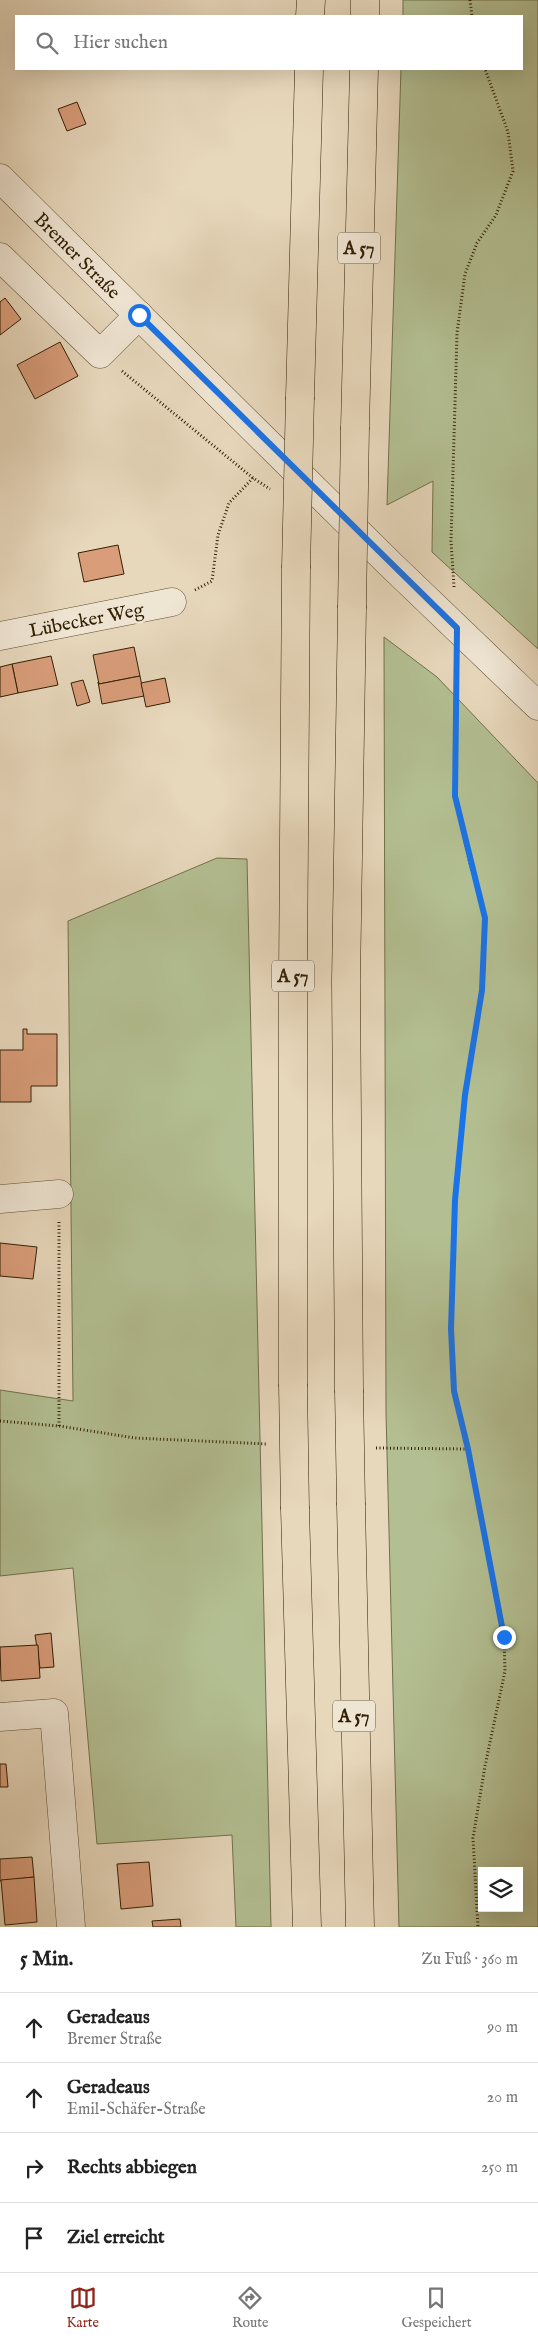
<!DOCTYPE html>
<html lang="de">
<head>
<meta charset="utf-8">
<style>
  :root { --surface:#fff; --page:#f6f6f6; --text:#222; --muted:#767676; --line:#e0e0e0; --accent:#8f2418 }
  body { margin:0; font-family:"IM FELL English",serif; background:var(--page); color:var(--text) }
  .controls { position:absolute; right:15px; bottom:15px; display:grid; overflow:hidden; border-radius:0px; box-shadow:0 5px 20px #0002 }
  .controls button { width:45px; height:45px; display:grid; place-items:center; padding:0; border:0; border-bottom:1px solid var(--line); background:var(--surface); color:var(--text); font:25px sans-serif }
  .stop { position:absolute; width:15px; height:15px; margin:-11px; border:4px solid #1a73e8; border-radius:50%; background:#fff }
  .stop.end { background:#1a73e8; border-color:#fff; box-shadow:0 1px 5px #0008 }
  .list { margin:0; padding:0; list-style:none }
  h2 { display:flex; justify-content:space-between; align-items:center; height:65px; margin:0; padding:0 20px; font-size:21px }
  h2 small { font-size:16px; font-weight:400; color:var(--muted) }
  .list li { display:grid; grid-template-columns:32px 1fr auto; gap:15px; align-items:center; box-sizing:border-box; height:70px; padding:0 20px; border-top:1px solid var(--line) }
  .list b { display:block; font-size:19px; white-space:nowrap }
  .list p { margin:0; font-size:16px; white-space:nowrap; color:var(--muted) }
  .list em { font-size:16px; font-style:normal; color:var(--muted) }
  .icon { flex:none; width:28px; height:28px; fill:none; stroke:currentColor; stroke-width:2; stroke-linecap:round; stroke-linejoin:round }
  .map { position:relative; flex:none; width:538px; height:1927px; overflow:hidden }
  .search { position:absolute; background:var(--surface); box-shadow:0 5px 20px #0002; left:15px; right:15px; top:15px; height:55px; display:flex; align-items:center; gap:12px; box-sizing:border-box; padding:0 18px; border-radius:0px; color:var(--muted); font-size:19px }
  .sheet { height:345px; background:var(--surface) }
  nav { display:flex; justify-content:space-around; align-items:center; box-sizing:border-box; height:70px; border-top:1px solid var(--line); background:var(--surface); font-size:14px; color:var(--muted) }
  nav a { display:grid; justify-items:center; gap:2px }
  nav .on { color:var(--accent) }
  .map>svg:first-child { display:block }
  .green { fill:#b3bf92; stroke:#72704c; fill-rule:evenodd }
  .building { fill:#d99d7a; stroke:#322005 }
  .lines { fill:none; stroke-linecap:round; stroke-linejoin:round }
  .minor-casing { stroke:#5f4e32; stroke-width:29 }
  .highway-casing { stroke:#322005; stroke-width:29 }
  .path { stroke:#322005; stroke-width:3; stroke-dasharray:1 2.5; stroke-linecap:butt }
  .minor { stroke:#efe5d3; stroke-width:28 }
  .highway { stroke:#e7d7bb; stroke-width:28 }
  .highway-bridge-casing { stroke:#322005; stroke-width:29; stroke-linecap:butt }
  .highway-bridge { stroke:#e7d7bb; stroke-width:28 }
  .route { stroke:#1a73e8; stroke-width:6 }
  .labels { text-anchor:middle; stroke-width:5; stroke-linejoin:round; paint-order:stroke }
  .shield { fill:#efe5d3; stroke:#6b5b43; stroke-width:1 }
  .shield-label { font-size:18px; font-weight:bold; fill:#322005 }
  .street-label { font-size:19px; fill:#322005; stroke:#efe5d3 }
</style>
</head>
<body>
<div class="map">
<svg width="538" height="1927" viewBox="0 0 538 1927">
  <rect width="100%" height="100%" fill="#e7d7bb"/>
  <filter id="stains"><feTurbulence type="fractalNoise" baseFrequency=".004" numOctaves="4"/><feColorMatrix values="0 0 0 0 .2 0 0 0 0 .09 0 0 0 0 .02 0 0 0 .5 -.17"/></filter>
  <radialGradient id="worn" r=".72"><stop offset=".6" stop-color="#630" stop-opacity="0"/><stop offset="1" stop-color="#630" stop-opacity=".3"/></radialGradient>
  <g class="green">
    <path d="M403,0H538V649L432,552L433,481L387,505L401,69H522V16H403Z"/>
    <path d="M384,637L437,677L538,783V1927H399L386,1413ZM482,1871H519V1908H482Z"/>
    <path d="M217,858L247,859L271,1927H236L232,1835L97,1844L73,1568L0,1576V1390L73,1401L68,921Z"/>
  </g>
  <g class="building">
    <path d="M77,102L86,124L67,131L58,109Z"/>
    <path d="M5,298L21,319L0,335V302Z"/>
    <path d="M60,342L78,376L35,399L17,365Z"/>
    <path d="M118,545L124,574L84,582L78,553Z"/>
    <path d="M134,647L140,676L99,684L93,655Z"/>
    <path d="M51,656L58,685L18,693L12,664Z"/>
    <path d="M12,664L18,693L0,697V667Z"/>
    <path d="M140,676L144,696L102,704L98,682L99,684Z"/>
    <path d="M165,678L170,702L146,707L141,683Z"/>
    <path d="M83,680L90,702L77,706L71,683Z"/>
    <path d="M23,1029H27V1034H57V1086H31V1102H0V1050H23Z"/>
    <path d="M0,1243L37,1247L33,1279L0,1276Z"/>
    <path d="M51,1633L54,1667L40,1668L35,1635Z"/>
    <path d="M38,1645L40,1678L1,1681L0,1647Z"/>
    <path d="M0,1764H6L8,1787H0Z"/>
    <path d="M32,1857L34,1877L0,1881V1859Z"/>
    <path d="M149,1862L153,1906L121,1909L117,1864Z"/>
    <path d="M34,1877L37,1922L5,1925L1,1880Z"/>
    <path d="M180,1919L181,1927H153L152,1921Z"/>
  </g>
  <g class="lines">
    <defs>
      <g id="minor">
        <path d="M0,178L390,564L538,706"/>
        <path d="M0,257L100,354L139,315"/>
        <path d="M0,636L172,602"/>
        <path d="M0,1199L59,1194"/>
        <path d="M0,1717L54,1713L71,1927"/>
      </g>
      <g id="highway">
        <path d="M310,16L311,0"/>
        <path d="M365,16V0"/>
        <path d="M300,397L309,69"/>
        <path d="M355,427L364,69"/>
        <path d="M293,1384V976L296,568"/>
        <path d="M349,1390L346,981L352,608"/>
        <path d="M351,1505L360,1927"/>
        <path d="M295,1509L307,1927"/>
      </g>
    </defs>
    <use href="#minor" class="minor-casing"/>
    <use href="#highway" class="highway-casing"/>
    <g class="path">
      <path d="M470,0L472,16"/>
      <path d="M122,371L253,478L270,489"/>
      <path d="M454,587L451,541L457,333L465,274L477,243L496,215L513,171L508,132L485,69"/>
      <path d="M195,590L212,581L218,535L229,503L253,478"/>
      <path d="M456,665L455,796L469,860L485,918L482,990L465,1095L455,1200L451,1329L454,1391L468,1449L504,1637L505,1671L485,1766L473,1838L478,1927"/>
      <path d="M0,1421L59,1426L135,1438L267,1444"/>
      <path d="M59,1426V1221"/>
      <path d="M376,1448L468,1449"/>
    </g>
    <use href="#minor" class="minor"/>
    <use href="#highway" class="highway"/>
    <defs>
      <g id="highway-bridge">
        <path d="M296,568L300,397"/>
        <path d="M352,608L355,427"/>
        <path d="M293,1384L295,1509"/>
        <path d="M349,1390L351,1505"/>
      </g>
    </defs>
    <use href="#highway-bridge" class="highway-bridge-casing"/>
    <use href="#highway-bridge" class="highway-bridge"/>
  </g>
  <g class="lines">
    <path class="route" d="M139,315L457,628L455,796L485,918L482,990L465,1095L455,1200L451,1329L454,1391L468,1449L504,1637"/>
  </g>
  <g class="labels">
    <g class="shield">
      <rect x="338" y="232.5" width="42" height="31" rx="4"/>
      <rect x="272" y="960.5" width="42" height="31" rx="4"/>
      <rect x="333" y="1700.5" width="42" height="31" rx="4"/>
    </g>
    <g class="shield-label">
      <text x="359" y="254">A 57</text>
      <text x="293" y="982">A 57</text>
      <text x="354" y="1722">A 57</text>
    </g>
    <g class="street-label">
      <text transform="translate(78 255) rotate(45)" y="7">Bremer Straße</text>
      <text transform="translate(86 619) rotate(-11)" y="7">Lübecker Weg</text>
    </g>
  </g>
  <rect width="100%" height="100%" filter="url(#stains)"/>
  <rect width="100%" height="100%" fill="url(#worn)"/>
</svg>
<div class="controls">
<button><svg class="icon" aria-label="layers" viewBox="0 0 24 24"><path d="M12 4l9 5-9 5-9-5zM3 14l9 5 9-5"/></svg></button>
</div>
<div class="stop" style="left:139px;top:315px"></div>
<div class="stop end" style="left:504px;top:1637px"></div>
<div class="search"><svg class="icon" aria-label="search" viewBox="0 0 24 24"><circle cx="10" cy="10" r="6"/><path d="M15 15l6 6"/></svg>Hier suchen</div>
</div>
<section class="sheet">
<h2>5 Min.<small>Zu Fuß · 360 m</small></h2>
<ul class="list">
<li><svg class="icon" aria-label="ahead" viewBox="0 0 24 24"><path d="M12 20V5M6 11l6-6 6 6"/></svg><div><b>Geradeaus</b><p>Bremer Straße</p></div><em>90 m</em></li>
<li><svg class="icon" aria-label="ahead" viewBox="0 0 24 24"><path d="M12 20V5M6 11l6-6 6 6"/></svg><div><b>Geradeaus</b><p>Emil-Schäfer-Straße</p></div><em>20 m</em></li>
<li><svg class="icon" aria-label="right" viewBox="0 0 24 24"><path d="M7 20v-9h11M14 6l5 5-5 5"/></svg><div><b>Rechts abbiegen</b></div><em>250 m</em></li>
<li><svg class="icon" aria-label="arrive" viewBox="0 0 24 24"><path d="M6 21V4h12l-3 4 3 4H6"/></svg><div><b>Ziel erreicht</b></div></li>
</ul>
</section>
<nav>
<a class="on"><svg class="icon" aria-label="map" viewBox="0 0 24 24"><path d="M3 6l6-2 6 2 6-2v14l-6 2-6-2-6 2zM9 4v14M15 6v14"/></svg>Karte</a>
<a><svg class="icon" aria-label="directions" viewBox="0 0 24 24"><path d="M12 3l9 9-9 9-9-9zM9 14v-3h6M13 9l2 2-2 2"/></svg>Route</a>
<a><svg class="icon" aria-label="saved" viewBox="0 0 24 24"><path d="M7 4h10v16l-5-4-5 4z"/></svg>Gespeichert</a>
</nav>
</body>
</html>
